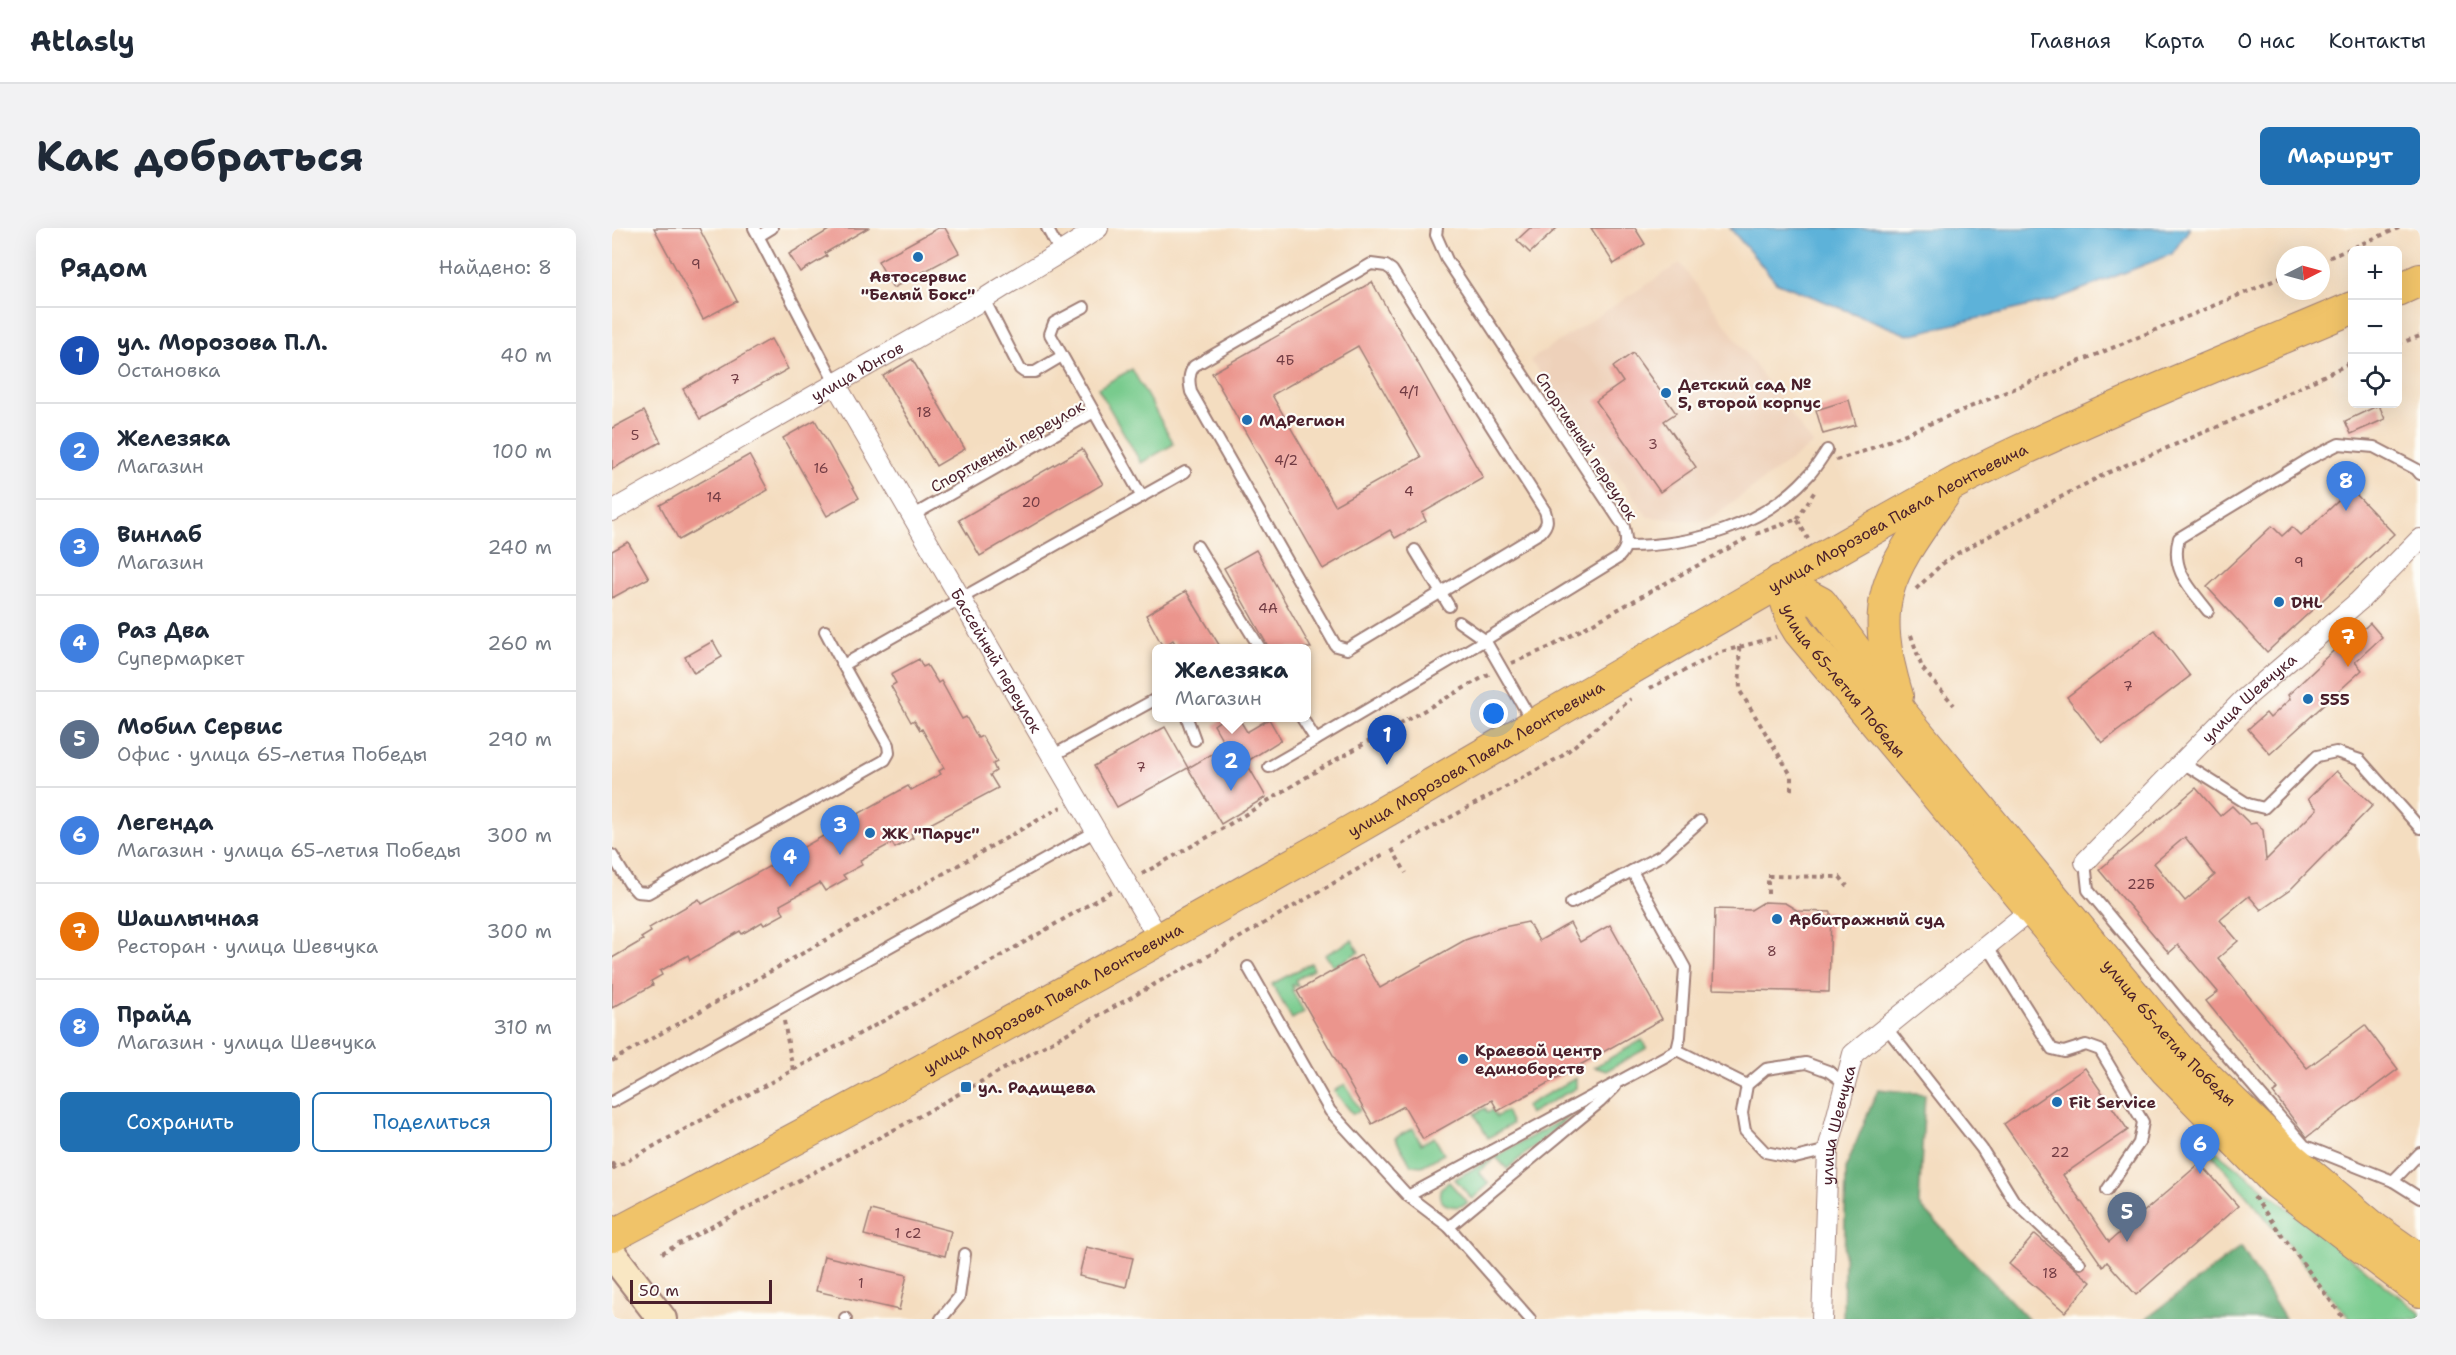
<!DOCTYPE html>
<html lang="ru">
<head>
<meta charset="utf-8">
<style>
  :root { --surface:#fff; --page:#f2f2f3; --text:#1f2937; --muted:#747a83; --line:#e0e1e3; --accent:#1f6fb2 }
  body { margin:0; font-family:"Shantell Sans",sans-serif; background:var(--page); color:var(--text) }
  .controls { position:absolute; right:18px; top:18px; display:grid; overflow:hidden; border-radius:9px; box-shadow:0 6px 24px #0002 }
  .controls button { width:54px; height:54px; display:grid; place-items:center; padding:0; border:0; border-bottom:2px solid var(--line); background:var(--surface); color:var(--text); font:30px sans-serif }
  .compass { position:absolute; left:1664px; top:18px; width:54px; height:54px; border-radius:50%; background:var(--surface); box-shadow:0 6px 24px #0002; rotate:84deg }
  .scale { position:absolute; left:18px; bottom:15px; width:142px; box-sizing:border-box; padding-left:6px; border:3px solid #4a1f2b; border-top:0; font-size:16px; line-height:21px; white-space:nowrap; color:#4a1f2b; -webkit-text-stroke:4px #fdfcf7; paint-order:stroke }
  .you { position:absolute; left:882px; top:486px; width:21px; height:21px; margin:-15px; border:4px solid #fff; border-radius:50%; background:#1a73e8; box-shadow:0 0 0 9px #1a73e833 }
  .badge { display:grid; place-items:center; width:39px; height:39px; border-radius:50%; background:var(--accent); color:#fff; font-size:20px; font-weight:700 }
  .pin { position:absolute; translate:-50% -50px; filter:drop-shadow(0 2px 3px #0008) }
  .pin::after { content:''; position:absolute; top:32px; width:21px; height:18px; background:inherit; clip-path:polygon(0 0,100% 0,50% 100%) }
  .popup { position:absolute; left:540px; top:416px; width:159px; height:78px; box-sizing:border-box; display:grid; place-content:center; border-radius:9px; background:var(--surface); filter:drop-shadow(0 2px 4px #0005); font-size:20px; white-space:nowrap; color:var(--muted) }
  .popup b { font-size:22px; color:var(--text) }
  .popup::after { content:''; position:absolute; left:50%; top:100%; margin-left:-12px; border:12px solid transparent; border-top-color:var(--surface) }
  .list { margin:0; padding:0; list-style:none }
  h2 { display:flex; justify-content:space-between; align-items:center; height:78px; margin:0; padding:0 24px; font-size:26px }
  h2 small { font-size:20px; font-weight:400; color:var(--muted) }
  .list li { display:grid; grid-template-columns:39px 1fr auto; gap:18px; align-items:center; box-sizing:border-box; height:96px; padding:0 24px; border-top:2px solid var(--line) }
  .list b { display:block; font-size:22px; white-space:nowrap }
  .list p { margin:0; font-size:20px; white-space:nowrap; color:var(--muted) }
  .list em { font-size:20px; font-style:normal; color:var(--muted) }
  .actions { display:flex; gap:12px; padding:18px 24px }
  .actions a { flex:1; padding:14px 0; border:2px solid var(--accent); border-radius:9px; text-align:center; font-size:21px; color:var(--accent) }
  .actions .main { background:var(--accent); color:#fff }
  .icon { flex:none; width:33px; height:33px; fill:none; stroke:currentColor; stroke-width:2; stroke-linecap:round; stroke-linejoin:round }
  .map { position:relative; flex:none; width:1808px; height:1091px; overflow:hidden; border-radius:9px }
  header { display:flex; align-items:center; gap:36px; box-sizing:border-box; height:84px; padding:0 30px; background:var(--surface); border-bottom:2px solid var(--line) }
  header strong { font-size:28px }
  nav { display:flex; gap:33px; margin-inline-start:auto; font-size:21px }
  .intro { display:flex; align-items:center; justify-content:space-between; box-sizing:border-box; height:144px; padding:0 36px }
  h1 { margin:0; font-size:42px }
  .button { padding:15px 27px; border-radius:9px; background:var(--accent); color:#fff; font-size:21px; font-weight:700 }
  main { display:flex; gap:36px; padding:0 36px }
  aside { flex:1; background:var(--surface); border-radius:9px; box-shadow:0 6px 24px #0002 }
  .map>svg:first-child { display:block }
  .built { fill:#eed1ba }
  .green { fill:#78cb8d; stroke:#61755c; stroke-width:1.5 }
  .forest { fill:#62af78; stroke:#566752; stroke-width:1.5 }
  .water { fill:#5db2d9; stroke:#546882; stroke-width:1.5 }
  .building { fill:#eb958d; fill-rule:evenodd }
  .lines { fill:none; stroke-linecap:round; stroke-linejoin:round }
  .lane-casing { stroke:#9f7e76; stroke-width:14 }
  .street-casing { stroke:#9f7e76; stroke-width:22 }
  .secondary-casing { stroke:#9f7e76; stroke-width:32 }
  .primary-casing { stroke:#9f7e76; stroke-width:34 }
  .path { stroke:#9f7e76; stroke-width:4; stroke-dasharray:4.5 4.5; stroke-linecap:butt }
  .lane { stroke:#fff; stroke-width:10 }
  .street { stroke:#fff; stroke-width:20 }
  .secondary { stroke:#f9e7c3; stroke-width:28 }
  .primary { stroke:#f0c369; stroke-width:32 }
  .poi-dot { fill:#1f6fb2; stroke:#fdfcf7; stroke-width:2 }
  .labels { text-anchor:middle; stroke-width:4.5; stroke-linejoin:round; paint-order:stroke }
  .number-label { font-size:14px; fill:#723c44 }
  .poi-label { font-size:16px; font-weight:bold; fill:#4a1f2b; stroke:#fdfcf7; text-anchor:start }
  .street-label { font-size:16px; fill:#4a1f2b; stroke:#fdfcf7 }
</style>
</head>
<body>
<header>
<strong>Atlasly</strong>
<nav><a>Главная</a><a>Карта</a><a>О нас</a><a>Контакты</a></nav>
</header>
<div class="intro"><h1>Как добраться</h1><a class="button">Маршрут</a></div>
<main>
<aside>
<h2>Рядом<small>Найдено: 8</small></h2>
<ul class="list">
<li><span class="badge" style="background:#1a4fb4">1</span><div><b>ул. Морозова П.Л.</b><p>Остановка</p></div><em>40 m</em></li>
<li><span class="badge" style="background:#3f7fe0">2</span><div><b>Железяка</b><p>Магазин</p></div><em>100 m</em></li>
<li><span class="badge" style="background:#3f7fe0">3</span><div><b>Винлаб</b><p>Магазин</p></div><em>240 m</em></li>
<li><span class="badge" style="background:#3f7fe0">4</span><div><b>Раз Два</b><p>Супермаркет</p></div><em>260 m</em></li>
<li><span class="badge" style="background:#5c6f8a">5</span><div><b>Мобил Сервис</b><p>Офис · улица 65-летия Победы</p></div><em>290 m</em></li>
<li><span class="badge" style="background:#3f7fe0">6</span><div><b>Легенда</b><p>Магазин · улица 65-летия Победы</p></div><em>300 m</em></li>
<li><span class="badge" style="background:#e8710a">7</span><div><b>Шашлычная</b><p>Ресторан · улица Шевчука</p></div><em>300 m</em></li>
<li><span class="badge" style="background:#3f7fe0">8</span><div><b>Прайд</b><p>Магазин · улица Шевчука</p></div><em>310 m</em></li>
</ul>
<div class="actions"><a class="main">Сохранить</a><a>Поделиться</a></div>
</aside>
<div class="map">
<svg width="1808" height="1091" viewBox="0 0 1808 1091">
  <rect width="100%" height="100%" fill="#fdfcf7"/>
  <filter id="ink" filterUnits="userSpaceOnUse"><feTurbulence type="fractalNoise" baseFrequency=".0167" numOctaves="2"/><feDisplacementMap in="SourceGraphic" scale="12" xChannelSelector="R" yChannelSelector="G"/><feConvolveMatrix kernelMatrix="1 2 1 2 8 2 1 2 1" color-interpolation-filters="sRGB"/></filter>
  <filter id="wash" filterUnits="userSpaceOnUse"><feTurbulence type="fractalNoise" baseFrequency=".008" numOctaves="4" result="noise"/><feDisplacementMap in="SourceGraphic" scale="24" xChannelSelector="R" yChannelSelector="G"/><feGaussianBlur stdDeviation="1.35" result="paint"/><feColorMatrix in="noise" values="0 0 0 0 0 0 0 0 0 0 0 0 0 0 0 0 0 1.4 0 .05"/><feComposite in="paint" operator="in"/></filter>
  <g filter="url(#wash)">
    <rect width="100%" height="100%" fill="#f4ddc0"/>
    <path class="built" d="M1068,35L1201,216L1093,294L1036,289L970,198L918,132Z"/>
    <g class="green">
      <path d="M520,141L562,216L529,235L486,160Z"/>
      <path d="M740,712L747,724L722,738L713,727Z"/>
      <path d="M699,735L702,741L683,752L686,758L680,757L682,761L680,762L692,784L680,791L660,756Z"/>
      <path d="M1030,812L1035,820L994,843L982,839Z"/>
      <path d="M964,850V860L917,886L913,878Z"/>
      <path d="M733,856L748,882L741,886L722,863Z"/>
      <path d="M873,880L876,884L880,882L884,889L894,883L900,896L876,910L863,886Z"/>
      <path d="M962,885L895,941L884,929L867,944L877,956L860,971L843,951Z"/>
      <path d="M801,900L809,916L822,909L832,926L810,938L799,937L783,910Z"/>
      <path d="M1586,909L1808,1085V1091H1738Z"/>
      <path d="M837,954L856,975C843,983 822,977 829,960Z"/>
    </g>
    <g class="forest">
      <path d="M1266,861L1313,866L1307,976L1416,1091H1231L1234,939Z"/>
      <path d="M1629,1019L1673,1091H1534Z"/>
    </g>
    <path class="water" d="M1118,0H1578L1560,26L1443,72L1296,107L1164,54Z"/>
    <g id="blocks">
      <g class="building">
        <path d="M42,0H87L125,73L91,91Z"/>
        <path d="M220,0H256L213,25L215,28L188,44L177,26Z"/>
        <path d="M326,0H333L347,25L281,60L266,33Z"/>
        <path d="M918,0H945L918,25L905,12Z"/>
        <path d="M979,0H1023L1033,16L1002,36Z"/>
        <path d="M760,54L871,250L810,285L814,293L783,310L778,302L711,341L600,145ZM746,118L809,229L723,277L660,167Z"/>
        <path d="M159,111L176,141L88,191L71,161Z"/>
        <path d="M1021,125L1064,185L1052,193L1084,239L1048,264L984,173L1011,154L1001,139Z"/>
        <path d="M300,131L353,221L324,238L271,148Z"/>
        <path d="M1237,172L1244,197L1211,206L1204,182Z"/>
        <path d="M1767,177L1773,191L1739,206L1733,193Z"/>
        <path d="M32,183L49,214L0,241V200Z"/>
        <path d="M203,192L247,270L215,288L171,210Z"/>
        <path d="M470,221L491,256L368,328L347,292Z"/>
        <path d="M137,227L156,262L67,312L48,277Z"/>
        <path d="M1739,261L1782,306L1655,424L1595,359L1660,298L1670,308L1680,299L1689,308Z"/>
        <path d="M16,314L37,350L0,370V323Z"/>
        <path d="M644,322L699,420H657L612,340Z"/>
        <path d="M574,363L609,420H566L561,412L551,419L534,387Z"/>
        <path d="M1758,395L1770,409L1743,434L1750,442L1658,526L1636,501L1654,485L1658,490L1678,471L1676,467L1710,435L1709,434L1728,417L1731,420Z"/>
        <path d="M1543,402L1578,448L1490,515L1455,469Z"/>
        <path d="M101,413L110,429L82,445L73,429Z"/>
        <path d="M307,431L311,439L315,437L326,455L329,453L350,491L354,489L366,510L370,508L385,534L381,536L384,543L378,547L386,560L299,606L301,610L283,620L280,615L248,632L250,637L231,647L234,651L213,663L208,655L168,677L172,686L152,697L150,694L130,706L128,703L78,732L76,727L48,743L50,747L39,753L41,757L0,780V730L31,712L29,710L39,704L37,700L87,671L90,676L247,588L246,586L296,558L299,562L329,546L327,543L332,540L310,501L308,502L302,492L299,494L279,458L284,455L279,446Z"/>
        <path d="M613,489H626L635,504L657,491L669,512L634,534L654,569L609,596L576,540L614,518L602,497Z"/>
        <path d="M553,499L576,540L505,579L482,538Z"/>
        <path d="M1724,543L1761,577L1678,662L1649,682L1637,668L1608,692L1626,713L1606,730L1695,840L1753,797L1786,841L1695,909L1661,865L1666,862L1594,773L1606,764L1566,717L1557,725L1487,642L1584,560L1608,588L1620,578L1638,596L1644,595L1651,602L1654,632L1705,581L1696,571ZM1573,609L1603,647L1573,673L1542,635Z"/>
        <path d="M1152,674L1173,675L1186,683L1219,684L1217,764L1101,761L1103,681L1139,682Z"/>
        <path d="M916,694L927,713L958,695L968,714L998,697L1050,791L886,883L880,872L811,911L792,878L760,896L685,763L749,727L768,760L853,712L887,700Z"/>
        <path d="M1473,840L1516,902L1451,947L1497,1014L1588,935L1626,978L1524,1067L1495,1034L1491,1039L1392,896Z"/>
        <path d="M259,982L339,1003L333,1028L252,1007Z"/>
        <path d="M1423,1006L1479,1054L1453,1084L1397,1036Z"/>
        <path d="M474,1019L521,1030L514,1059L467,1048Z"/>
        <path d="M212,1028L295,1047L287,1082L204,1063Z"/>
      </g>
    </g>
  </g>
  <g filter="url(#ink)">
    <use href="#blocks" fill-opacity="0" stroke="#9f7e76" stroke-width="1.5"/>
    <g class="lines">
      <defs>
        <g id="lane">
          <path d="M142,0L223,155"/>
          <path d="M435,0L449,26"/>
          <path d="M825,0L824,7L835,32L1012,299C1015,312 1016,320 1006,330L873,412L921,495"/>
          <path d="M147,8L160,0"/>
          <path d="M759,36L774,38L780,42L933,283C936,292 936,296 929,304L735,421L724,418L579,164C577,154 576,147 582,138Z"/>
          <path d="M372,71L408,141L412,144H423L450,128"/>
          <path d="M472,79L442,95L438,106L482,184"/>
          <path d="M300,288L482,184L530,269"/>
          <path d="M585,318L648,420"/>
          <path d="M1015,318C1080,318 1151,298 1196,248C1203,241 1209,231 1215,222"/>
          <path d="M803,322L837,378"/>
          <path d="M1596,383C1578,360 1558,341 1567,310L1697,231L1727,216L1762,219L1804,241L1808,246"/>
          <path d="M213,403L231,437"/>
          <path d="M575,490L583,512"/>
          <path d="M690,490L704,512L873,412L847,394"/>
          <path d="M440,528L544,471"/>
          <path d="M1571,535L1636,576L1652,580L1705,528L1724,524L1748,532L1808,600"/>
          <path d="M657,539L704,512"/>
          <path d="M0,627L17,655L25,664L36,665L273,532L277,525L276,517L231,437L573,244"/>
          <path d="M1473,634L1476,662L1576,783L1693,918L1781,953L1808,925"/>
          <path d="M1020,643L1073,740L1068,809L1065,822"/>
          <path d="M959,675L1050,627L1088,593"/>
          <path d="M1375,717L1440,821L1452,824L1474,817L1488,822L1531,894L1527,915L1495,962"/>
          <path d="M636,739L718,883L796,968L837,999L918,1091"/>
          <path d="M1274,799L1370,921L1402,973L1468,1035"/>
          <path d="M0,874L484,603"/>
          <path d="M1216,922L1183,930L1153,924L1133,903L1130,885L1135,857L1154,841L1194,835L1216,843L1233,855"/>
          <path d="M1781,953L1808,970"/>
          <path d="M796,968L1065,822L1135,857"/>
          <path d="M837,999L988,874L1003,859"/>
          <path d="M233,1090L234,1091"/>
          <path d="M329,1091L347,1069L353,1026"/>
        </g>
        <g id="street">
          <path id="s1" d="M223,155L547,711"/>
          <path id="s2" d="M0,283L372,71C410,46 449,26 486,0"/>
          <path id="s3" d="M1473,634L1632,471L1747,373L1808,311"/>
          <path id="s4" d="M1210,1091L1216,922L1241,826L1419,682"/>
        </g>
        <path id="secondary" d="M0,1026L50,1091"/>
        <g id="primary">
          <path d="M1786,62L1808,52"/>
          <path id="s5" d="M1168,353L1181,393L1187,403L1554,842L1665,955L1808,1063"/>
          <path id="s6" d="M1168,353L1209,375L1290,486L1569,824L1680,931L1763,1001L1808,1033"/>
          <path d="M1285,468C1255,369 1277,345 1332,266"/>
          <path id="s7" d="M0,1008C252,876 501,739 748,598C946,484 1141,367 1341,256C1387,231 1436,210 1485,188C1569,151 1655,116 1740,80"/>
        </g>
      </defs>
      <use href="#lane" class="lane-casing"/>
      <use href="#street" class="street-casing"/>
      <use href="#secondary" class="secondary-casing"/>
      <use href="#primary" class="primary-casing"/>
      <g class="path">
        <path d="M1709,33L1787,0"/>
        <path d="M1786,116L1808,108"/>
        <path d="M1224,232L1250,224L1673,48"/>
        <path d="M1185,291L1203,263"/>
        <path d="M1144,306L1185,291L1196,311"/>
        <path d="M1304,361L1330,336L1346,325L1445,271L1495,245L1617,194L1740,134"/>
        <path d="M1299,407L1310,440L1342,477"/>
        <path d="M1127,419L1128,463L1179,547V564"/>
        <path d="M900,435L938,419L1137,309"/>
        <path d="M1038,460L1109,424L1164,409"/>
        <path d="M790,616L950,528L1019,471"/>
        <path d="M780,621L794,645"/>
        <path d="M530,646L603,605L711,539L877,446"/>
        <path d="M1156,666V648L1228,649L1235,658"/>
        <path d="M172,793L181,842"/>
        <path d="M0,833L449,579"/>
        <path d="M0,934L3,939"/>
        <path d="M0,941L368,740L500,663"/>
        <path d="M1642,969L1732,1091"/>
        <path d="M50,1025L304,890L550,752L587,733L772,626"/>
      </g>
      <use href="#lane" class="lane"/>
      <use href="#street" class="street"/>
      <use href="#secondary" class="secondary"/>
      <use href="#primary" class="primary"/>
    </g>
  </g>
  <g class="poi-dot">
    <circle cx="306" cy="29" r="6"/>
    <circle cx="1054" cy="165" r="6"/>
    <circle cx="635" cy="192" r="6"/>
    <circle cx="1667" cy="374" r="6"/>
    <circle cx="1696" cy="471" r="6"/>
    <circle cx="258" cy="605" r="6"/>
    <circle cx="1165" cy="691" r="6"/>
    <circle cx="851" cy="831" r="6"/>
    <rect x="348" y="853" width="12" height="12" rx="3"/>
    <circle cx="1445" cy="874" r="6"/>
  </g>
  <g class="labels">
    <g class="number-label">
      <text x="84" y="41">9</text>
      <text x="673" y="137">4Б</text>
      <text x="123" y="156">7</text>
      <text x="797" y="168">4/1</text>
      <text x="312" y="189">18</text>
      <text x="23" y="212">5</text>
      <text x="1041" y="221">3</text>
      <text x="674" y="237">4/2</text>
      <text x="209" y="245">16</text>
      <text x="797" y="268">4</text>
      <text x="102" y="274">14</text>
      <text x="419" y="279">20</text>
      <text x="1687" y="339">9</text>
      <text x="656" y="385">4А</text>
      <text x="1516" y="463">7</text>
      <text x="529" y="544">7</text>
      <text x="1529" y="661">22Б</text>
      <text x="1160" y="728">8</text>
      <text x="1448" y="929">22</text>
      <text x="296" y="1010">1 с2</text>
      <text x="1438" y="1050">18</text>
      <text x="249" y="1060">1</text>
    </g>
    <g class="poi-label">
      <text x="306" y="54" text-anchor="middle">Автосервис<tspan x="306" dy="18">"Белый Бокс"</tspan></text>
      <text x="1066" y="162">Детский сад №<tspan x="1066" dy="18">5, второй корпус</tspan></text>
      <text x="647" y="198">МдРегион</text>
      <text x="1679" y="380">DHL</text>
      <text x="1708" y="477">555</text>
      <text x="270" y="611">ЖК "Парус"</text>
      <text x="1177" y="697">Арбитражный суд</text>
      <text x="863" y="828">Краевой центр<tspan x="863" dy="18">единоборств</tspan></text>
      <text x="366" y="865">ул. Радищева</text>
      <text x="1457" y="880">Fit Service</text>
    </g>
    <g class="street-label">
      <text dy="6" stroke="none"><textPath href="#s2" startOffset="282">улица Юнгов</textPath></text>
      <text transform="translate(395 218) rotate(-29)" y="6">Спортивный переулок</text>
      <text transform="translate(975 218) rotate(57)" y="6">Спортивный переулок</text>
      <text dy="6" stroke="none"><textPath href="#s7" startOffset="1473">улица Морозова Павла Леонтьевича</textPath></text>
      <text dy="6" stroke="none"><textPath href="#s1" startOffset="321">Бассейный переулок</textPath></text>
      <text dy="6" stroke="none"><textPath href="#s5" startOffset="120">улица 65-летия Победы</textPath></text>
      <text dy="6" stroke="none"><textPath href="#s3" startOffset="232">улица Шевчука</textPath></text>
      <text dy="6" stroke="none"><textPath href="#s7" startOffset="987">улица Морозова Павла Леонтьевича</textPath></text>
      <text dy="6" stroke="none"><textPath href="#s7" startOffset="501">улица Морозова Павла Леонтьевича</textPath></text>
      <text dy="6" stroke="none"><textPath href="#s6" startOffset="600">улица 65-летия Победы</textPath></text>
      <text dy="6" stroke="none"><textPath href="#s4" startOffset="195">улица Шевчука</textPath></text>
    </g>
  </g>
</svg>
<div class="controls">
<button>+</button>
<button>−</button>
<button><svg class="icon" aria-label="locate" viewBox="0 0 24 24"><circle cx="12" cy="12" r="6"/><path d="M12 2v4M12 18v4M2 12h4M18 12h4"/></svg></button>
</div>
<svg class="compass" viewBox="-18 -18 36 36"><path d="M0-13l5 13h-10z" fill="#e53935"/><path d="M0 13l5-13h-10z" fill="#747a83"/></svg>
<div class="scale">50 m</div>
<div class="you"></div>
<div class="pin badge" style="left:775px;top:537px;background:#1a4fb4">1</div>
<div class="pin badge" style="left:619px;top:563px;background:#3f7fe0">2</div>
<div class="popup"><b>Железяка</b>Магазин</div>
<div class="pin badge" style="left:228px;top:627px;background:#3f7fe0">3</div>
<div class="pin badge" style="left:178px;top:659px;background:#3f7fe0">4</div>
<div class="pin badge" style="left:1515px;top:1014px;background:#5c6f8a">5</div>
<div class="pin badge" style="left:1588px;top:946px;background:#3f7fe0">6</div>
<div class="pin badge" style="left:1736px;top:439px;background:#e8710a">7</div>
<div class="pin badge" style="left:1734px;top:283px;background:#3f7fe0">8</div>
</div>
</main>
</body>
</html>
